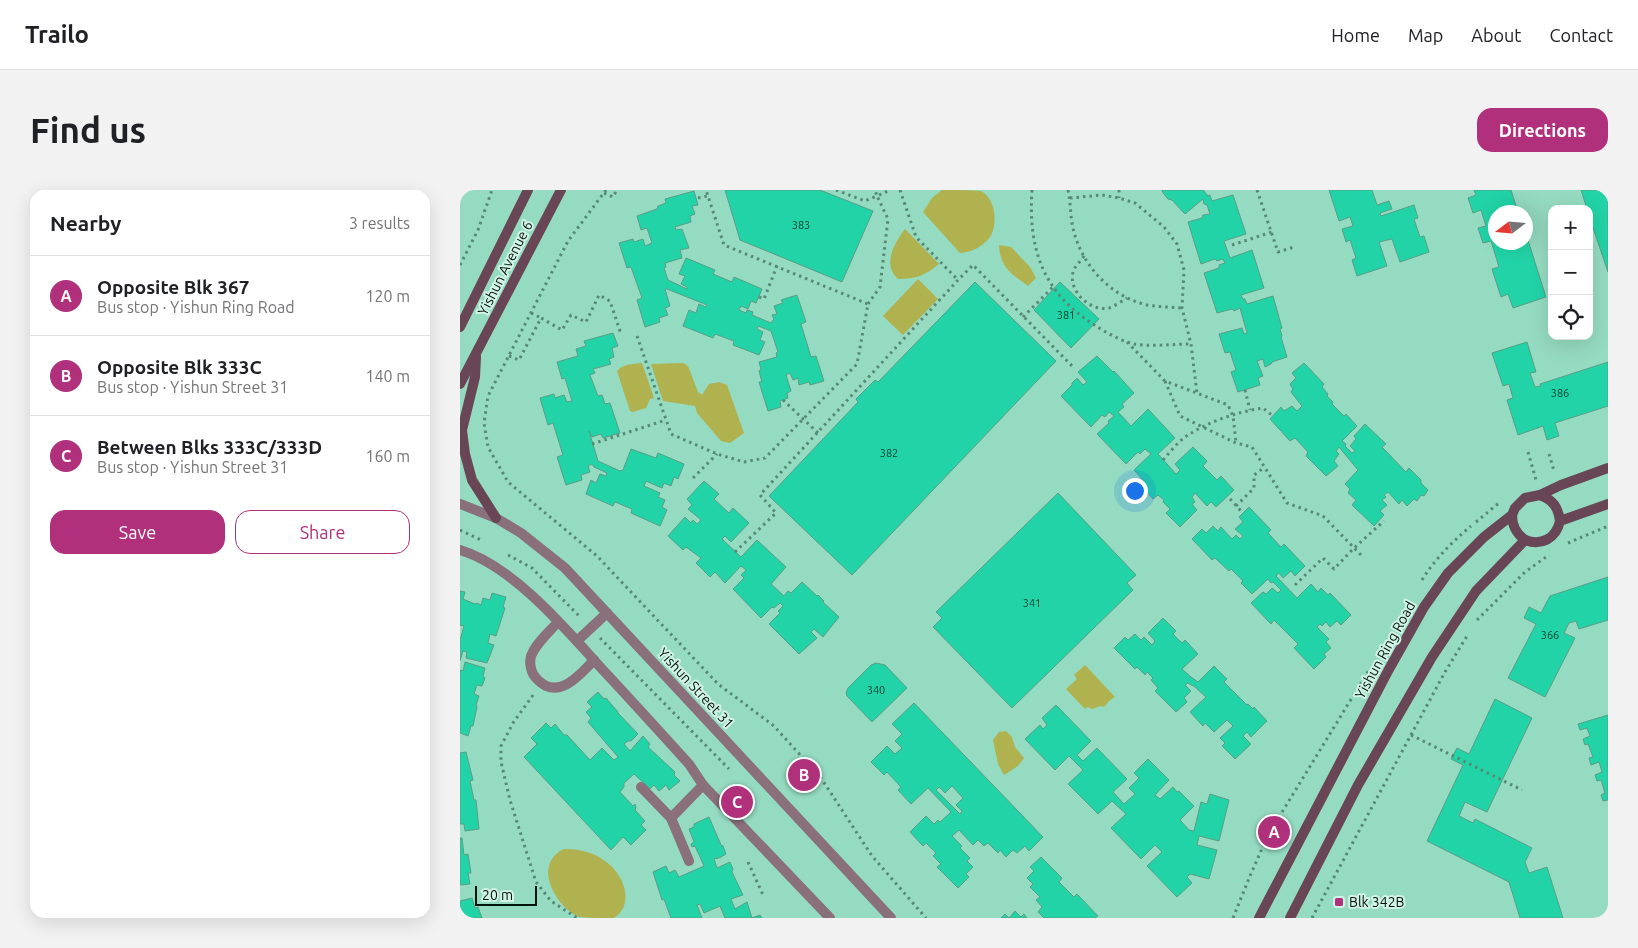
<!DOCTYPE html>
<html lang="en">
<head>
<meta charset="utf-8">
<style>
  :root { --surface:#fff; --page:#f2f2f2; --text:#202124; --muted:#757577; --line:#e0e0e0; --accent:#b1307b }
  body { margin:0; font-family:Ubuntu,sans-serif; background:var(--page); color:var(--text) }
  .controls { position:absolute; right:15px; top:15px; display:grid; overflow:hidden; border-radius:10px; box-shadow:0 5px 20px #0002 }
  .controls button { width:45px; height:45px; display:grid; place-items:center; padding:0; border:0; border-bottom:1px solid var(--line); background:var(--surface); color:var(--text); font:25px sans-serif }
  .compass { position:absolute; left:1028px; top:15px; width:45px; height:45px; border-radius:50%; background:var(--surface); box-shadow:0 5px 20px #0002; rotate:254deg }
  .scale { position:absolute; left:15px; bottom:12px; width:62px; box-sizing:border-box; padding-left:5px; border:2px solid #00140c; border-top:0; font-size:14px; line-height:18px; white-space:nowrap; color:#00140c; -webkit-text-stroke:4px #d2f3e6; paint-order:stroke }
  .you { position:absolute; left:674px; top:300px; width:18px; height:18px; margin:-12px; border:4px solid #fff; border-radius:50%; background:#1a73e8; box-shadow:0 0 0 8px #1a73e833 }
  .badge { display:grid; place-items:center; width:32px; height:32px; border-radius:50%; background:var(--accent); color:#fff; font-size:16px; font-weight:700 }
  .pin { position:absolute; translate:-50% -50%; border:2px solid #fff; box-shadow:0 1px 5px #0006 }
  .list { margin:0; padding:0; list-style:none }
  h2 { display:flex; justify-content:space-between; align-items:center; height:65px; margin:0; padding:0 20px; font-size:21px }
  h2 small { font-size:16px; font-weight:400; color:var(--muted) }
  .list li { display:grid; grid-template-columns:32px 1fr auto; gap:15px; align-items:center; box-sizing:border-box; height:80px; padding:0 20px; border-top:1px solid var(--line) }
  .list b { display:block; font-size:19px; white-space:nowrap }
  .list p { margin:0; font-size:16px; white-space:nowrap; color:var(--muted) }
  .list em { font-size:16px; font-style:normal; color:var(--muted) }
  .actions { display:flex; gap:10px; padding:15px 20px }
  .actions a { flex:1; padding:11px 0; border:1px solid var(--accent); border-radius:15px; text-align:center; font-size:18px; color:var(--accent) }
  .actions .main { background:var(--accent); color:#fff }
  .icon { flex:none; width:28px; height:28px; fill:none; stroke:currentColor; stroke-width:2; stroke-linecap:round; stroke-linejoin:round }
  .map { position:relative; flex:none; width:1148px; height:728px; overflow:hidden; border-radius:15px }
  header { display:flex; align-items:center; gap:30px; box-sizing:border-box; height:70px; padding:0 25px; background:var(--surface); border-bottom:1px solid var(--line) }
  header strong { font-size:24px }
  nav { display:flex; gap:28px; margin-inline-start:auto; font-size:18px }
  .intro { display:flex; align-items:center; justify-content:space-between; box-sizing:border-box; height:120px; padding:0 30px }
  h1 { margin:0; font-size:35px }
  .button { padding:12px 22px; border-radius:15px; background:var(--accent); color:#fff; font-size:18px; font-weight:700 }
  main { display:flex; gap:30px; padding:0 30px }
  aside { flex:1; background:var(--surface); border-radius:15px; box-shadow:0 5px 20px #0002 }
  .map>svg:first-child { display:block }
  .green { fill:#b0b14f }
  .building { fill:#21d3a6; stroke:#5a9e86; fill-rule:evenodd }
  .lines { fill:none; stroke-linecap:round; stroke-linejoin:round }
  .path { stroke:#578976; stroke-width:3; stroke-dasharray:2.5 4; stroke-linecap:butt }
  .lane { stroke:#89707b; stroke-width:10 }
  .street { stroke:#89707b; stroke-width:10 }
  .secondary { stroke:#694656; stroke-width:10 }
  .poi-dot { fill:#b1307b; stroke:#d2f3e6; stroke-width:2 }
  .labels { text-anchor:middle; stroke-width:4; stroke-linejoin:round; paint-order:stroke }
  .number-label { font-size:11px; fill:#084432 }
  .street-label { font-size:14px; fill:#00140c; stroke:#d2f3e6 }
  .poi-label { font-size:14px; fill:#00140c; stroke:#d2f3e6; text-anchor:start }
</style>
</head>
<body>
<header>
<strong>Trailo</strong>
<nav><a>Home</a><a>Map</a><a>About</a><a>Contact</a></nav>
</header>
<div class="intro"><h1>Find us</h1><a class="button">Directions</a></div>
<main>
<aside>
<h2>Nearby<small>3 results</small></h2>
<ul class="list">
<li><span class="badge">A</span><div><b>Opposite Blk 367</b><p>Bus stop · Yishun Ring Road</p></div><em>120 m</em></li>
<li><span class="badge">B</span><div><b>Opposite Blk 333C</b><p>Bus stop · Yishun Street 31</p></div><em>140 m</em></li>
<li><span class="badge">C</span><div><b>Between Blks 333C/333D</b><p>Bus stop · Yishun Street 31</p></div><em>160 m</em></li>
</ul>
<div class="actions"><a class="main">Save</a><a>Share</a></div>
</aside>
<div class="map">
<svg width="1148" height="728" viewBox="0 0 1148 728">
  <rect width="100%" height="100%" fill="#95dbc1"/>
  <g class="green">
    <path d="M482,0C492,0 513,0 521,1C536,9 538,34 530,47C523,57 511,62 500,63L463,22L472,8Z"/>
    <path d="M445,39L479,74C466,85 456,89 438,89C422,74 434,54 445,39Z"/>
    <path d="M539,55L551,57L570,77L576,88L568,96C552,84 540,78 539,55Z"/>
    <path d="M458,89L478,109L443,145L423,126Z"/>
    <path d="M182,173L194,208L190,209L186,218L173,222L170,221L157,181C162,174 173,174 182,173Z"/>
    <path d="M223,173L228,176L238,202L242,205L249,194L259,192L267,195L284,243L270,253L261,251L237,223L235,216L203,211L191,174Z"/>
    <path d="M625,475L655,507L649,511L644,517L641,516L632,519L627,517L625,519L606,499L617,489L614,485Z"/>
    <path d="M546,541L552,547L555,557L564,568L558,576L544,585L538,574L533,550L539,542Z"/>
    <path d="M104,659C120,659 133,662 145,671C163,683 176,714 154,728C146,728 126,728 119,727C95,716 72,674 104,659Z"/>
  </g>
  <g class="building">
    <path d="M265,0H360L413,21L382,92L280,50Z"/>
    <path d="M702,0H743L748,6L750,5L752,11L773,5L786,44L764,51L770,68L792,60L804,98L781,105L783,109H785L787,114L813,106L822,138L820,139L822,146L821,147L827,167L812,172L811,174L805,177L803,169L797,171L803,186L798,188L800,195L778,202L771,182L776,180L770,162L765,163L759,144L782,138L784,144L787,143L780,118L774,121L772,119L757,123L744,83L759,78V75L765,73L763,69L757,71L755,69L741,74L728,32L742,28L743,25L750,24L747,15L744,14L743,9L725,24L712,10L708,9L703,3Z"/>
    <path d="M869,0H912L917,15L929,11L932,19L920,23L921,26L954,15L958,28L954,29L960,47L964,46L969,62L940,72L932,49L919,52L927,76L897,86L892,70L896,68L890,50L886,52L882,39L893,36L890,27L879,31Z"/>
    <path d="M1014,0H1051L1058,22H1036V52H1066V44L1086,107L1053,118L1048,104L1041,107L1032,79L1039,77L1031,51L1023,53L1018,38L1026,36L1021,20L1013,23L1008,8L1016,5Z"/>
    <path d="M1121,0H1148V82L1131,32L1129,33V19H1127Z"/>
    <path d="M234,1L238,15L232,16L235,24L230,26L231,32L215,37L216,40L222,39L229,58L220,60L222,68L205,73L206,77L204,78L208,90L227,99V97L221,94L225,86L219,84L226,68L255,80L253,84L272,92L274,87L302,99L296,113L291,111L288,119L281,116L279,120L286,123L287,120L293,122L292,125L311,133L314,129L312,125L317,124L314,116L323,113L321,110L337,105L346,132L341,134L351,167L356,166L364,191L350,195L349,192L339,195L338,188L333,190L330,183L326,185L331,201L327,203L328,208L320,211L321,217L308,221L299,192H302L299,181L301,179L299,172L317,167L316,163L318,162L311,141L298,136L297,139L303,142L300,150L305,152L299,165L273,155L274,151L255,144L253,148L223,136L229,120L236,123L239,114L246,117L247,115L207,99H205L210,116L205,118L208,125L199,128L200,132L185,137L177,110L182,108L171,77L167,78L159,53L173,49L174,52L183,49L185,56L192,53L187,38L181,40L177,26L197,19L198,16L206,13L205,9Z"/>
    <path d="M515,92L596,171L392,385L309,306L398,212L396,209L415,190L418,192Z"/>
    <path d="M600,92L639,129L611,158L574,120Z"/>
    <path d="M153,143L158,156L152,158L154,167L149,169L151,174L133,179L135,183L130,185L138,206L142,205L145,214L150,213L160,243L143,248L141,244L132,247L129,241L138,271L160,281L163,280L171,259L196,268L198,263L224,274L218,289L214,287L211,296L204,293L202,298L186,291L184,296L200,303L198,307L205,310L202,317L207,320L200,336L171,323L172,319L155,312L153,316L126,304L131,290L136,293L140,284L146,286L147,283L134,277L132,274L128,276L130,282L121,285L122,290L106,295L97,267L103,265L93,233L88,235L80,208L94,204L95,208L104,205L107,212L112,211L105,188L102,189L97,172L118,166L116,159L126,156L124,151Z"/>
    <path d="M1067,152L1076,182L1070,183L1075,197L1081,196L1080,194L1148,172V216L1095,233L1099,246L1087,250L1083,236L1058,245L1047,210L1053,208L1049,194L1043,196L1032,163Z"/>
    <path d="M637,166L653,182L654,181L674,203L662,214L664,217L658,222L671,236L688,219L715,248L698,264L716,284L720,280L715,274L733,257L747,271L743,276L757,290L761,286L774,300L756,317L751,312L747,316L735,303L732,307L735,312L732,314L737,320L720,337L706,323L710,319L703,312L704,310L698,305L693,309L680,295L684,291L674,280L691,264L685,259L680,264L678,262L666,274L637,244L649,233L648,231L654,226L649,222L645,227L642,225L631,237L601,206L612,195V193L617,188L623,195L627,192L618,182Z"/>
    <path d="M844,173L864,194L862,197L868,204L867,206L873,212L872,214L884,226L886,224L897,236L882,251L886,254L885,256L892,263L895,261L890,256L896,249L894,246L905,234L926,254L922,257L946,282L949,278L961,290V293L968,300L964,306L961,305L957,311L954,309L947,316L942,310L939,314L928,302L924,305L926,307L922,310L927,315L920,321L924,325L914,336L892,315L896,310L888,303L890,299L885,294L898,280L879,257L876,261L879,264L874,271L878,276L866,286L846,266L848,262L835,248L830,251L810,229L821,217L824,221L832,216L837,221L842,216L831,202L833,199L830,194L836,188L832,183Z"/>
    <path d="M244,291L259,304L254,309L269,323L273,318L289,333L271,352L265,346L262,349L281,367L297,350L326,377L311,394L324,406L328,401L331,403L342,392L357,406L358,405L364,411L363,412L379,427L363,447L354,439L351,442L357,448L339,464L309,434L320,423L318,421L323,416L320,413L314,418L312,417L301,428L273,399L284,388L281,385L286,380L281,376L265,393L255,382L250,387L236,373L241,368L226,357L223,360L208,346L225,327L231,333L233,330L237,334L241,330L228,319L232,315L227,309Z"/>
    <path d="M598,303L676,385L667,393L673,400L552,518L473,437L482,428L476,422Z"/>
    <path d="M789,317L811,340L808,343L821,357L824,354L845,376L835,386L831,381L823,388L819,383L816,386L837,408L851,394L858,402L861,398L868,405L870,403L891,425L881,435L877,431L870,437L866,432L862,436L860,434L857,437L869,449L866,452L871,458L864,464L866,467L854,479L834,458L838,454L814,430L811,434L791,413L803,402L806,404L812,398L818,403L821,400L813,392L811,393L808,389L792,404L781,393L783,391L771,379L769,381L755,368L752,370L732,349L742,339L746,343L753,336L758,341L761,337L772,349L776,345L780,349L783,346L775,339L783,332L779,327Z"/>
    <path d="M1148,387V430L1119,439L1116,431L1109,433L1104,443L1115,448L1085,507L1048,488L1076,434L1064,428L1069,417L1081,423L1090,406Z"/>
    <path d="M0,401L5,402L3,409L15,414L17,413L21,415L23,408L30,410L32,403L46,407L43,417L45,418L36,446L30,444L28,453L34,455L27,473L6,468L7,462L3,461L0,471V450L4,436L0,435V436Z"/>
    <path d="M703,428L716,441L713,444L722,453L725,450L738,464L722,479L731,487L738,492L754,476L767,489L764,492L787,515L788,514L793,519L794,517L807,531L791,547L787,542L783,546L791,554L775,569L762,556L765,553L760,548L773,536L767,530L754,542L745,533L743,536L730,522L746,507L735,497L728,493L725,495L731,501L724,508L727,512L716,522L695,501L698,498L691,490L693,488L687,482L685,485L677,477L675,479L654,458L665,447L668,450L675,444L681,450L684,447L692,455L695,451L688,443Z"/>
    <path d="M5,472L25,478L23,486L25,488L22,496L17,495L14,504L19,506L16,515L17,517L13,536H11L8,546L0,543V480L3,481Z"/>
    <path d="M416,473L425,475L447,498L412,532L387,506L386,503L388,498L411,475Z"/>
    <path d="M138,502L144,509L146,508L158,522V523L178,544L171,551H168L164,554L170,561L183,546L190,554L188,557L215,582L214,585L220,591L209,600L206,595L199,601L194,595L190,599L174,584L164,593V597L160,602L173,616L175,614L176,617L175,620L185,631L181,635L186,640L171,655L163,647L151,660L64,567L77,554L71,548L86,533L91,538L95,534L104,545H107L130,570L142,558L154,570L158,567L128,532L131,528L126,522L132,517L127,512Z"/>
    <path d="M1035,509L1072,528L1027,622L1005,612L999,626L1013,633L1015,629L1072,658L1065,672L1069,683L1087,677L1103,728H1060L1049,692L967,651L1003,575L991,569L997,558L1009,564Z"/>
    <path d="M454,513L583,647L569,661L565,656L557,663L553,660L546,667L540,660L538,663L528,653L524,656L518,650L513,655L499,640L492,646L502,656L500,658L510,668L507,671L513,677L506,684L509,687L498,698L477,677L481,674L473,666L476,663L466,653L463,656L450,642L466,626L474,634L478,630L480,632L491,622L468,598L451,614L438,600L441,597L427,582L424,585L411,572L427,556L435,564L442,558L435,551L442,544L432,534ZM492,596L503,608L496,615L502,621L500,624L476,600L479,597L485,603Z"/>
    <path d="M596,515L631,551L617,565L623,571L637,558L667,589L653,602L664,614L675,604L669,598L679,588L674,583L688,569L709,590L695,605L700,609L713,597L717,602L719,601L734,616L720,630L729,640L734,641L741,612L747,614L750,604L769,610L759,651L739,646L737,655L757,660L749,689L730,684L727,687L732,693L717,707L687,676L702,662L695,655L681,669L651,638L666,624L652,611L638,624L608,594L623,580L609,566L595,580L565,549L580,535L583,539L587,535L582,528Z"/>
    <path d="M1148,525V610L1143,611L1141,605L1145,603L1141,590L1137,591L1135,585L1142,582L1139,572L1131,575L1129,568L1133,567L1128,554L1125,555L1123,549L1130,546L1127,538L1120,540L1118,534Z"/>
    <path d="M6,562L13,590L10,591L14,610H16L19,639L5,641L4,634H0V563Z"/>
    <path d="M249,627L261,655L263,656L266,664L259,668L254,669L257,678L270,672L273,679L272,682L283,705L271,709L275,719L287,712L292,728L300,725L302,728H265L260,716L244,723L240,714L237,715L242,728H211L204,709L202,710L193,682L206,676L209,683L215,680L219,687L244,676L235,656L232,657L231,654L234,652L229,639L234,637V634Z"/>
    <path d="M0,648H2L4,665L8,664L11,683H8L10,694L0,695Z"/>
    <path d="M581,667L602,688L599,692L614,707L617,704L638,726L635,728H584L578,722L582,717L576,710L580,707L570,697L573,694L567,688L574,681L570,677Z"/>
    <path d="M12,708L15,718L18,717L22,728H0V711Z"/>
    <path d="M555,721L561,727L564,724L567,728H541L545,724L549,728Z"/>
  </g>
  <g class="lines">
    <g class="path">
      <path d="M146,0L108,51L28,206L24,233L28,257L48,292L137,366L258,494L314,536L361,588L412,666L466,728"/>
      <path d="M376,0L405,11L417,6L415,0"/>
      <path d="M440,0L456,47L498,90"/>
      <path d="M572,0C568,60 583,103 636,136C647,143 661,151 674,154C691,157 713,154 731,154"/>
      <path d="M608,0C611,14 610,28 614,42C623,77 652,107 687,115C699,117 711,117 722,118"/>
      <path d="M659,0V8"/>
      <path d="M797,0L818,62L834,57"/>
      <path d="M144,3L153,7L157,0"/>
      <path d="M238,8L247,6"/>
      <path d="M610,8L642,5L659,8L675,13L704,37L717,54L724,80L722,118L731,154L737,203"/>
      <path d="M772,55L812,42"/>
      <path d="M624,66C621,71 614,77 613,82C608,102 631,122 649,118C655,116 662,111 667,108"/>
      <path d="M0,75L18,40L32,0"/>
      <path d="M299,107L304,109L317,76"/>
      <path d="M408,114L420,97L428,29L417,6L430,0"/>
      <path d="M71,123L81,128"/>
      <path d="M563,127L593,97"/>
      <path d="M177,146L211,244L257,264L284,272L305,268L397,174L408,114L264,55L246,0"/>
      <path d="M667,152L705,191L768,215L773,226L776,252"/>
      <path d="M49,166L59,170L81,128L102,140L111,125L126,132L139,105L150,111L161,144"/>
      <path d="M705,191L720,226L776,253L792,257L827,313L863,326L901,365"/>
      <path d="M785,200L790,220"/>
      <path d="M323,210L358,243"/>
      <path d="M132,254L206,230"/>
      <path d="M1068,262L1076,290"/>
      <path d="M1089,264L1094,281"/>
      <path d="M703,270C710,262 717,253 725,247C747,232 777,222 803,218L813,226"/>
      <path d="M233,288L257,264"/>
      <path d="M770,309L781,321"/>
      <path d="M776,316L794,298V285L805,277"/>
      <path d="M1016,332L1040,312"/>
      <path d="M0,340L21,350"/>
      <path d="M1108,353L1148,336"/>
      <path d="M275,362L316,323L300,305L498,90L513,75L614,178"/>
      <path d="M48,365L72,378L120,427"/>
      <path d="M962,390C975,369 992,352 1011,336"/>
      <path d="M835,395L863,368L874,379L894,358L924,331"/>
      <path d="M1017,430L1065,382L1086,367"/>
      <path d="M140,448L269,579"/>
      <path d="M73,505L53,533L41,556V572L50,610L76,692L91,711L117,728"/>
      <path d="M951,545L1062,600"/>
      <path d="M288,672L304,707"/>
      <path d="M773,728L790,686L808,645L909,480"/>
      <path d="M852,728L985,482L1007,446"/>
    </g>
    <g class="lane">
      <path d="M0,360C52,375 106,439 142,479C171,510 200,542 229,574L243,595L370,728"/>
      <path d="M98,432C89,442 76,453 71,466C69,473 71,483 76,488C97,512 119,486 134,470"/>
      <path d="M117,451L147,423"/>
      <path d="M181,597L211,628L229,671"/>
      <path d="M211,628L243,595"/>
    </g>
    <path class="street" d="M0,314L36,328L61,343L105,378L431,728"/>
    <g class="secondary">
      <path d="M0,137L68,0"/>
      <path d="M16,167L15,187L2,240L5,264L12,290L36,328"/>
      <path d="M0,194L101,0"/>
      <path d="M1080,305C1093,310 1098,317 1100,331"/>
      <path d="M1052,325C1052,336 1056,343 1065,350"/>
      <path d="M799,728L928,481L964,417L988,383L1024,347L1052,325L1055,318L1065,308L1080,305L1101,295L1148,278"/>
      <path d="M830,728L898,595L972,467L1016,401L1065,350C1081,356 1096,349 1100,331L1148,314"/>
    </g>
  </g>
  <rect class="poi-dot" x="874" y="707" width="10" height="10" rx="2.5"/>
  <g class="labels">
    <g class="number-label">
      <text x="341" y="39">383</text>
      <text x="606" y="129">381</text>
      <text x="1100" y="207">386</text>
      <text x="429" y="267">382</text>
      <text x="572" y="417">341</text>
      <text x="1090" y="449">366</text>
      <text x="416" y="504">340</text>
    </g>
    <g class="street-label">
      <text transform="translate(45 78) rotate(-63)" y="5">Yishun Avenue 6</text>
      <text transform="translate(925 460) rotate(-61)" y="5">Yishun Ring Road</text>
      <text transform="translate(236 498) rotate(47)" y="5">Yishun Street 31</text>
    </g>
    <g class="poi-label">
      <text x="889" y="717">Blk 342B</text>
    </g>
  </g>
</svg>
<div class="controls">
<button>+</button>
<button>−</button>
<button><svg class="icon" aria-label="locate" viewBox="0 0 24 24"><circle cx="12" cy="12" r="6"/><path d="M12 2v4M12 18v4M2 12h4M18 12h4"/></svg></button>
</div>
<svg class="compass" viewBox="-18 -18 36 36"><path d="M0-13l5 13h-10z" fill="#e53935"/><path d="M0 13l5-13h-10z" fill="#757577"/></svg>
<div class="scale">20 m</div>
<div class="you"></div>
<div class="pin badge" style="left:814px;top:642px">A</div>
<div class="pin badge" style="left:344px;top:585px">B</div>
<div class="pin badge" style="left:277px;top:612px">C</div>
</div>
</main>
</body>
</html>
